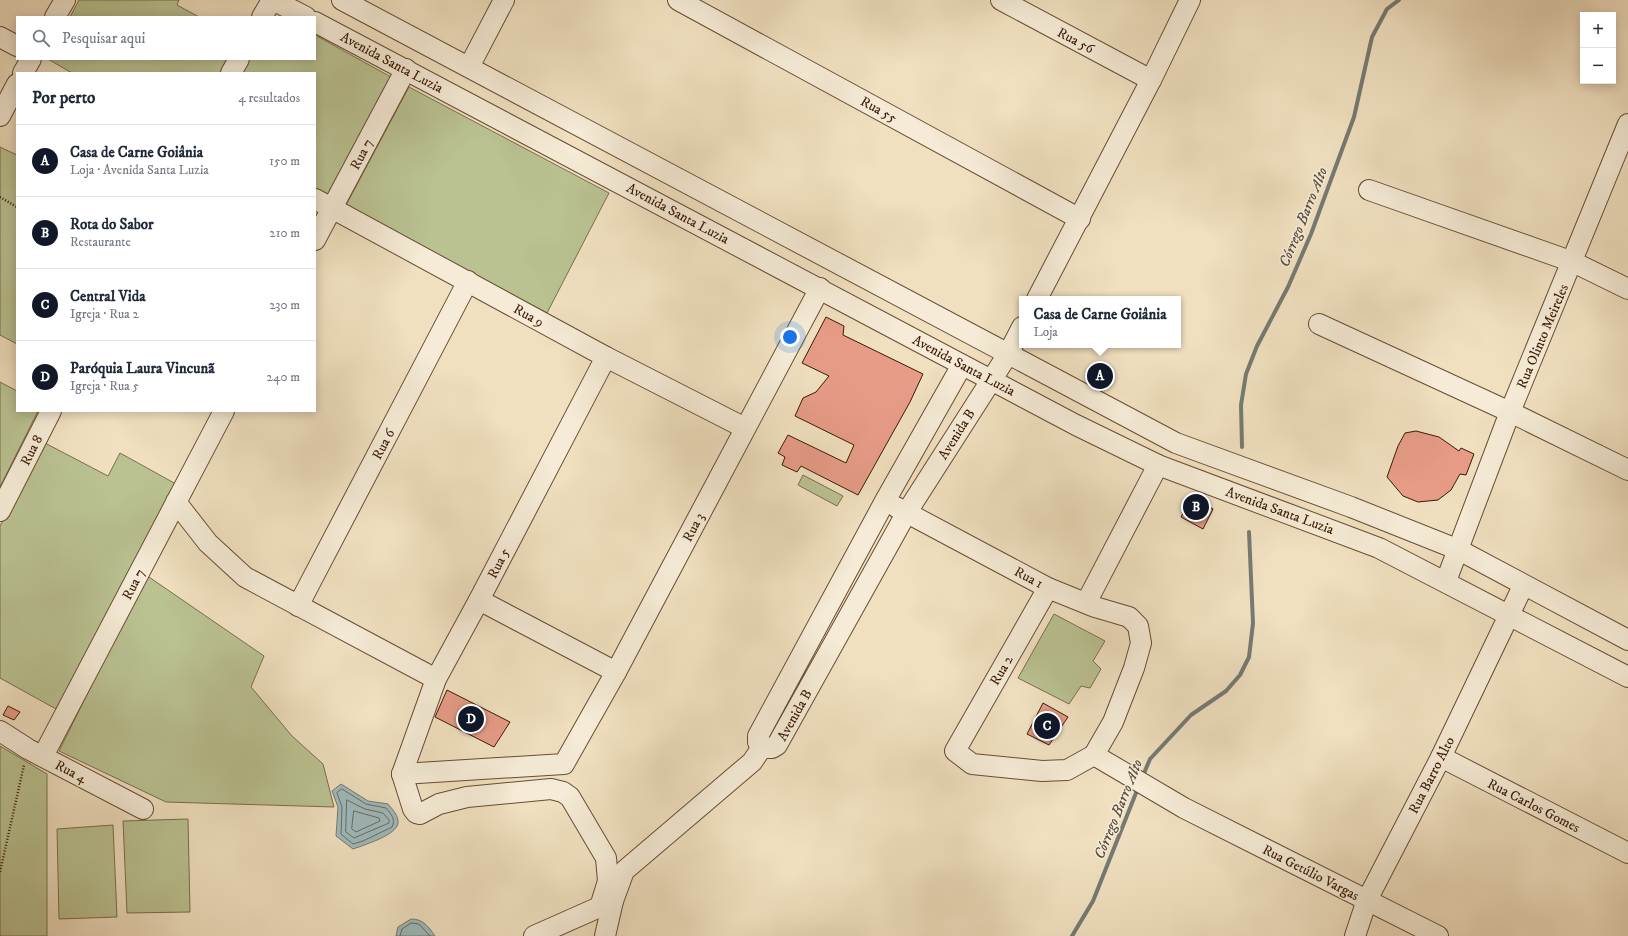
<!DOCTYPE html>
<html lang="pt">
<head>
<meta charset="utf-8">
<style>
  :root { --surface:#fff; --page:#f2f2f3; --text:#1f2937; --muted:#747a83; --line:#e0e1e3; --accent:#111827 }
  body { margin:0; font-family:"IM FELL DW Pica",serif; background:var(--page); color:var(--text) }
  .controls { position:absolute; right:12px; top:12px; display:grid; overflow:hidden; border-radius:0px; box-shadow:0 2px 10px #0003 }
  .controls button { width:36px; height:36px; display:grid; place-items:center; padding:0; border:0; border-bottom:1px solid var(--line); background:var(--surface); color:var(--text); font:20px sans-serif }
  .you { position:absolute; left:790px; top:337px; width:14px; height:14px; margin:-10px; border:3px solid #fff; border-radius:50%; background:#1a73e8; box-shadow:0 0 0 6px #1a73e833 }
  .badge { display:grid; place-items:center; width:26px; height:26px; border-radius:50%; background:var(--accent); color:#fff; font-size:13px; font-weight:700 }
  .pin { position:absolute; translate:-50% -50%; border:2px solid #fff; box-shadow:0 1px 4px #0006 }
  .popup { position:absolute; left:1019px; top:296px; width:162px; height:52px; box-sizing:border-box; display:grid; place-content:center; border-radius:0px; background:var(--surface); filter:drop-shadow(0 1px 3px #0005); font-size:13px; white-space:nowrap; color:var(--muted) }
  .popup b { font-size:15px; color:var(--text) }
  .popup::after { content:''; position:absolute; left:50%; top:100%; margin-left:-8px; border:8px solid transparent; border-top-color:var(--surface) }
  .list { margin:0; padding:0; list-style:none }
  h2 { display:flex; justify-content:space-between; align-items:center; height:52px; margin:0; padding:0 16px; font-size:17px }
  h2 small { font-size:13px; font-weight:400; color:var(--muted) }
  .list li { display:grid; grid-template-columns:26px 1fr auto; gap:12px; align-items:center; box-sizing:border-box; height:72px; padding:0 16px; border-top:1px solid var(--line) }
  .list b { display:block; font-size:15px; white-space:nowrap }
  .list p { margin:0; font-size:13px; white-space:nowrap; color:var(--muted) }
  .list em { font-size:13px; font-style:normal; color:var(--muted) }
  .icon { flex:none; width:22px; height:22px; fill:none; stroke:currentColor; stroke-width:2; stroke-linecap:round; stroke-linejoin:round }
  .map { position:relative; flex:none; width:1628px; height:936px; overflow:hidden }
  .search { position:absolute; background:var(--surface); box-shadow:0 2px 10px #0003; left:16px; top:16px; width:300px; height:44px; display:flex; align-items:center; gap:10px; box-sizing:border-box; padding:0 14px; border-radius:0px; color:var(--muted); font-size:15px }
  .panel { position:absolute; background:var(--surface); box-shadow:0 2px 10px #0003; left:16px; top:72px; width:300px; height:340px; border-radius:0px }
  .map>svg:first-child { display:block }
  .green { fill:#bac292; stroke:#7a6e4c }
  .water { fill:#9ebabc; stroke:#767a73 }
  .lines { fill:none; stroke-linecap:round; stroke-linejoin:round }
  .shore { stroke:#6c6a61; stroke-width:1 }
  .stream { stroke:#767a73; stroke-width:4 }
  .building { fill:#e79c87; stroke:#3a1a06 }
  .minor-casing { stroke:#684c34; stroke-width:22 }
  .path { stroke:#3a1a06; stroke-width:2.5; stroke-dasharray:1 2; stroke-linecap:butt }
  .minor { stroke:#f5ebd6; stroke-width:20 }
  .labels { text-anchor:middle; stroke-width:3; stroke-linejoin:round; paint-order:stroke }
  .street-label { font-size:14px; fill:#3a1a06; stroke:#f5ebd6 }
  .water-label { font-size:15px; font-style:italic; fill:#584a3d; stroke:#f5ebd6 }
</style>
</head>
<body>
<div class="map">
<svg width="1628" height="936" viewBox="0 0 1628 936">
  <rect width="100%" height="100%" fill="#f0e0c0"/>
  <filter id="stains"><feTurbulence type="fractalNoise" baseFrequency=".005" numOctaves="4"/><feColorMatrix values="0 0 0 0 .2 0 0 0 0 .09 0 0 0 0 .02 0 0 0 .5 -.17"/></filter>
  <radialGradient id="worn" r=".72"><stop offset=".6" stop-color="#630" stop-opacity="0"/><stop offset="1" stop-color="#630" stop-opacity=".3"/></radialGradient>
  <g class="green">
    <path d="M79,0H179L177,5L199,17H70Z"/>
    <path d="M315,35L391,77L328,197L315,190V73H242L249,59H315Z"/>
    <path d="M48,59H230L222,73H72Z"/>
    <path d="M409,87L609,193L547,313L345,207Z"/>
    <path d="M0,147L17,155V344L0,335Z"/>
    <path d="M0,382L17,391V411H38L0,487Z"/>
    <path d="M43,442L108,476L120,453L176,484L56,709L0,678V526Z"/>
    <path d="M803,475L843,496L837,506L798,485Z"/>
    <path d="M146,575L264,656L251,687L292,736L323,764L334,807L166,802L59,751Z"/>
    <path d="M1054,614L1105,641L1093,661L1101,669L1090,688L1081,686L1069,704L1018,678Z"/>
    <path d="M0,746L47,774V936H0Z"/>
    <path d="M188,819L190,912L127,913L123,821Z"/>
    <path d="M113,825L117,917L59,919L57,829Z"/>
  </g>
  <g class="water">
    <path d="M341,784L368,801L388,804C392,809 399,816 398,823C397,835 364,845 353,849L336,836L338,807L332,791Z"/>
    <path d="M411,919C423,919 428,926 435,936H396L398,927Z"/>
  </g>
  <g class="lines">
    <g class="shore">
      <path d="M342,789L366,804L386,808C391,814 396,819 392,827L363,841L353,844L341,834L342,807L337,793Z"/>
      <path d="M347,800L365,809L383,813L389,820V823L354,838L346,832Z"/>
      <path d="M354,811L379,818L380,821L356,832L352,829Z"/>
      <path d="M400,936L402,929L411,923L419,924L430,936"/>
    </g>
    <g class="stream">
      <path d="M1242,447L1241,405L1246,374L1257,346L1288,287L1311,234L1354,117L1372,37L1387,9L1399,0"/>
      <path d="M1142,778L1150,759L1191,715L1226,691L1240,675L1249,657L1253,623L1249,532"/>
      <path d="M1072,936L1093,901L1138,788"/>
    </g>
  </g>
  <g class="building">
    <path d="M826,317L844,326L843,335L923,374L910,402L858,495L801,466L797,472L782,465L785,457L778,453L788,435L846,463L854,445L795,416L803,398L816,392L829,376L802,363Z"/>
    <path d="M1416,431L1439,437L1459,451L1461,448L1474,454L1466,475L1460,474L1451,490L1438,500L1418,502L1403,496L1387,477L1398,446L1405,433Z"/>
    <path d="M1191,497L1213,509L1203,529L1181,517Z"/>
    <path d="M447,690L510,722L494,747L435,717Z"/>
    <path d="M1043,703L1068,717L1049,745L1027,734Z"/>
    <path d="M8,706L20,712L14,720L3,715Z"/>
  </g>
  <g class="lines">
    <defs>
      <g id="minor">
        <path d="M273,0L306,17"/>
        <path d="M342,0L1176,443L1351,507L1459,550L1628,640"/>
        <path d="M678,0L1080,219"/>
        <path d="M1001,0L1151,80"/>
        <path d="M55,17L65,0"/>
        <path d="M262,17L272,0"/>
        <path d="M315,22L1076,425L1158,465L1379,548L1628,677"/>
        <path d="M0,37L17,46"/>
        <path d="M469,67L504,0"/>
        <path d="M23,73L31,59"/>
        <path d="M231,73L239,59"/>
        <path d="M0,116L17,84"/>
        <path d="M1369,190L1573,262L1628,289"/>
        <path d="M315,199L606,357L745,428"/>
        <path d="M315,240L406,69"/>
        <path d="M1037,299L1151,80L1190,0"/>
        <path d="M1319,324L1510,412L1628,470"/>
        <path d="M962,365L885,501L758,736V742L767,748H772L777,745L907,512L1008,354L1022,327"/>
        <path d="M176,502L208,543L245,577L436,679"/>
        <path d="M896,507L1048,588L1095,607L1129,617L1138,626L1141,643L1134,668L1113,722L1094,755L1067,770L1042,771L972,764L955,751L1048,588"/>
        <path d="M0,511L51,411"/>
        <path d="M1446,581L1510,412L1628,124"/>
        <path d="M479,600L616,672"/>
        <path d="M1086,603L1158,465"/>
        <path d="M298,606L468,281"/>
        <path d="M0,731L28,749L143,809"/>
        <path d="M1094,755L1184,808L1438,936"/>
        <path d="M43,756L224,411"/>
        <path d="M1441,757L1628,853"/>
        <path d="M402,774L564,764L616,672L820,288"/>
        <path d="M402,774L436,679L479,600L606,357"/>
        <path d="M402,774L413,809L416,813L420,814L439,804L467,797L551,789L563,792L570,797L606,858L608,881L600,907"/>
        <path d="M534,936L613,901L624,871L752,762L763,746"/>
        <path d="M605,936L613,901"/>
        <path d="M1355,936L1367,900L1441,757L1523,586"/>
      </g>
    </defs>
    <use href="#minor" class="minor-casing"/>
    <g class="path">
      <path d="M0,197L17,207"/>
      <path d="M0,872L24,765"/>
    </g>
    <use href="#minor" class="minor"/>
  </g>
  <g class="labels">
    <g class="street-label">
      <text transform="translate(1076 40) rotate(28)" y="5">Rua 56</text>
      <text transform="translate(392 62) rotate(28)" y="5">Avenida Santa Luzia</text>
      <text transform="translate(879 109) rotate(29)" y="5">Rua 55</text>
      <text transform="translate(361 154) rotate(-62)" y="5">Rua 7</text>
      <text transform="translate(678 213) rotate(28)" y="5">Avenida Santa Luzia</text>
      <text transform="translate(529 315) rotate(29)" y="5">Rua 9</text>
      <text transform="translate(1542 336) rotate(-67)" y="5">Rua Olinto Meireles</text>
      <text transform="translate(964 365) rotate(28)" y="5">Avenida Santa Luzia</text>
      <text transform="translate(956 434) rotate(-58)" y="5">Avenida B</text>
      <text transform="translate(383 444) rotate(-62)" y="5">Rua 6</text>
      <text transform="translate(31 450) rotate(-63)" y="5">Rua 8</text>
      <text transform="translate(1280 510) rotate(20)" y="5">Avenida Santa Luzia</text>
      <text transform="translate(693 527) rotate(-62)" y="5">Rua 3</text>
      <text transform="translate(498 563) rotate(-63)" y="5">Rua 5</text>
      <text transform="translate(1029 577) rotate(28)" y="5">Rua 1</text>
      <text transform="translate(133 584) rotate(-62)" y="5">Rua 7</text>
      <text transform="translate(1001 670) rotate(-60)" y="5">Rua 2</text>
      <text transform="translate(794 715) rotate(-61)" y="5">Avenida B</text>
      <text transform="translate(71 771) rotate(28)" y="5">Rua 4</text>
      <text transform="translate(1431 775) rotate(-63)" y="5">Rua Barro Alto</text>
      <text transform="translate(1534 805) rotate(27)" y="5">Rua Carlos Gomes</text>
      <text transform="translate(1311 872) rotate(27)" y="5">Rua Getúlio Vargas</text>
    </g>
    <g class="water-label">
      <text transform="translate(1303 217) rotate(-68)" y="5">Córrego Barro Alto</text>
      <text transform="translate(1118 809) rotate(-68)" y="5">Córrego Barro Alto</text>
    </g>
  </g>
  <rect width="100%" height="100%" filter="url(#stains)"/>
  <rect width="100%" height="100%" fill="url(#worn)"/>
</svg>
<div class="controls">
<button>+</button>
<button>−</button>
</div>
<div class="you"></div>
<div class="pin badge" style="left:1100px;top:376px">A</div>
<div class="popup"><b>Casa de Carne Goiânia</b>Loja</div>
<div class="pin badge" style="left:1196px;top:507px">B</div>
<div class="pin badge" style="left:1047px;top:726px">C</div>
<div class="pin badge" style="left:471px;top:719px">D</div>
<div class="search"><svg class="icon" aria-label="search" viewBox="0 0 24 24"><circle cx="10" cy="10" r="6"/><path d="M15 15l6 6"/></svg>Pesquisar aqui</div>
<section class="panel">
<h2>Por perto<small>4 resultados</small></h2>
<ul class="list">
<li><span class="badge">A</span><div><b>Casa de Carne Goiânia</b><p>Loja · Avenida Santa Luzia</p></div><em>150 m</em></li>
<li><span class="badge">B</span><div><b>Rota do Sabor</b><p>Restaurante</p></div><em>210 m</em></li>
<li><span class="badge">C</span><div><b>Central Vida</b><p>Igreja · Rua 2</p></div><em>230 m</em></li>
<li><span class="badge">D</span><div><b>Paróquia Laura Vincunã</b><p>Igreja · Rua 5</p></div><em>240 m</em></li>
</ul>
</section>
</div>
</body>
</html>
